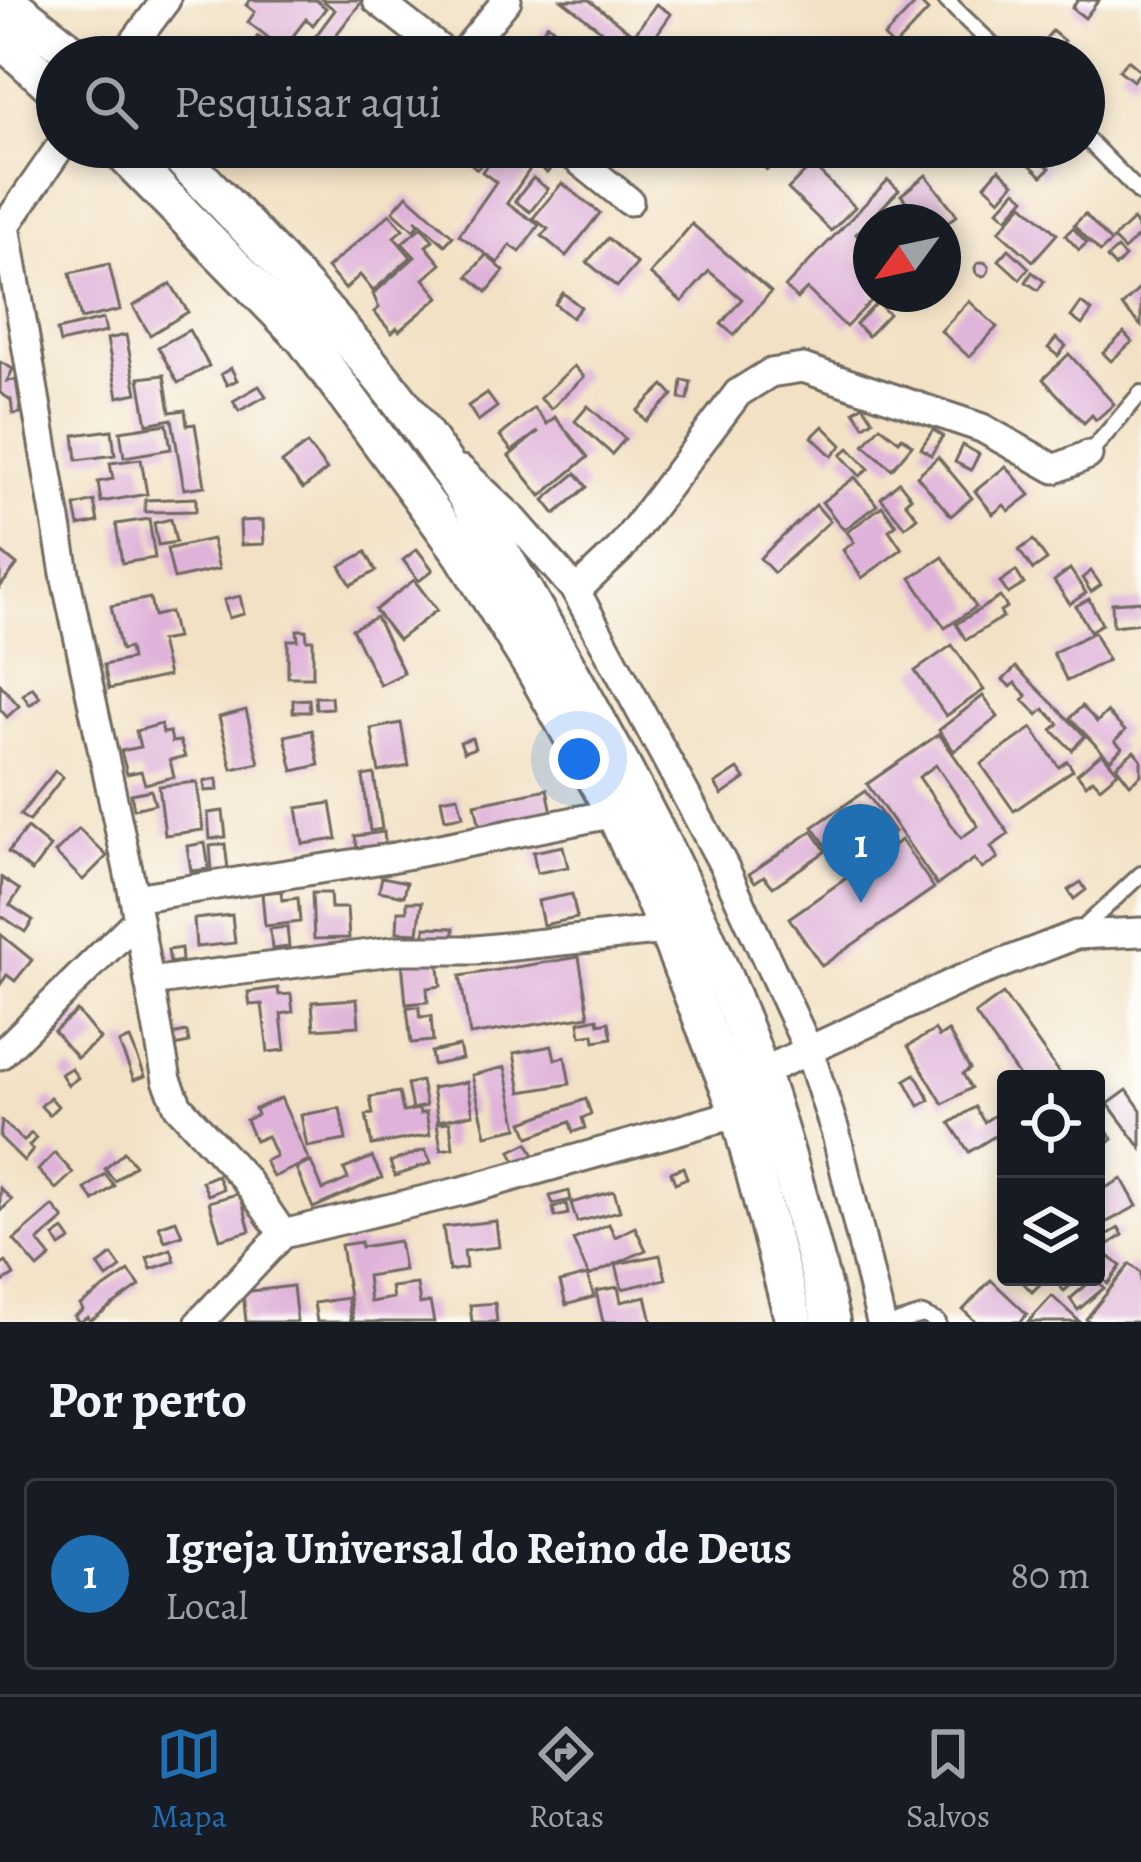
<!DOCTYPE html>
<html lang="pt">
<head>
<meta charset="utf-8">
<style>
  :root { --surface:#171b24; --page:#20242c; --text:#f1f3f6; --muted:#9ea1a6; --line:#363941; --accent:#1f6fb2 }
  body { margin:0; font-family:Alegreya,serif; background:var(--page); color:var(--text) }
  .controls { position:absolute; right:36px; bottom:36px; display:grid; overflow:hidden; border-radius:12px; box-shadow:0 6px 18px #0003 }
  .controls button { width:108px; height:108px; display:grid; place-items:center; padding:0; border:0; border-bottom:3px solid var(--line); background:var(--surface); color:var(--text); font:60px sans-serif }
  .compass { position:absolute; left:853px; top:204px; width:108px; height:108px; border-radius:50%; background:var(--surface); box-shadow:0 6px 18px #0003; rotate:237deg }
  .you { position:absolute; left:579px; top:759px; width:42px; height:42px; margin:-30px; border:9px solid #fff; border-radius:50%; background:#1a73e8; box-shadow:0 0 0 18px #1a73e833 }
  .badge { display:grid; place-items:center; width:78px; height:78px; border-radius:50%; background:var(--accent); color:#fff; font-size:39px; font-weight:700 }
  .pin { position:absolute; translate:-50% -99px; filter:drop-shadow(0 3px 6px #0008) }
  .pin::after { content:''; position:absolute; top:63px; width:42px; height:36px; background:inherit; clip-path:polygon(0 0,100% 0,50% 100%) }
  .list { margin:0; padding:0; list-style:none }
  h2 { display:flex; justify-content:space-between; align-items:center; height:156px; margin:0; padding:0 48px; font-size:51px }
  h2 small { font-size:39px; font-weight:400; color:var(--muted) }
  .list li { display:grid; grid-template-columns:78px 1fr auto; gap:36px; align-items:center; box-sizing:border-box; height:192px; margin:0 24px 24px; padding:0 24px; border:3px solid var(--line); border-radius:12px }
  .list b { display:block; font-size:45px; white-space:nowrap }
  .list p { margin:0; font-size:39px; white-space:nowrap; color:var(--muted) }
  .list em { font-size:39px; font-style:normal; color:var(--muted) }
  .icon { flex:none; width:66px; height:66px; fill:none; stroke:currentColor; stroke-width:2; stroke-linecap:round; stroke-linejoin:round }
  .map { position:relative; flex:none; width:1141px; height:1322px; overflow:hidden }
  .search { position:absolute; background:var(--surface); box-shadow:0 6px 18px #0003; left:36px; right:36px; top:36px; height:132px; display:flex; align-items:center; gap:30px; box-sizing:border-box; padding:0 42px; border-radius:66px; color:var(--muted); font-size:45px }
  .sheet { height:372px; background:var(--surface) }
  nav { display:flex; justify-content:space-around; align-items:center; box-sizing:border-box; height:168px; border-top:3px solid var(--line); background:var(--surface); font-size:33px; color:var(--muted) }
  nav a { display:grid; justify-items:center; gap:6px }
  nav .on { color:var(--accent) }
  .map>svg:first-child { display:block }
  .building { fill:#dfb2d9; fill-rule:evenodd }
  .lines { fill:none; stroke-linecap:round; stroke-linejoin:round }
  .lane-casing { stroke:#716b61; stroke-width:20 }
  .street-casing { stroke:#716b61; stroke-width:33 }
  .secondary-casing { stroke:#716b61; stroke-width:42 }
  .lane { stroke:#fff; stroke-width:14 }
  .street { stroke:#fff; stroke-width:27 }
  .secondary { stroke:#fff; stroke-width:36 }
</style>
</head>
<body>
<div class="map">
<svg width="1141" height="1322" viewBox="0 0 1141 1322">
  <rect width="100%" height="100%" fill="#fdfcf7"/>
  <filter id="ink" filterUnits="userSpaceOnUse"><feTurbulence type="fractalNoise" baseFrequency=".00833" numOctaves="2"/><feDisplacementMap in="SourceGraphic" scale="24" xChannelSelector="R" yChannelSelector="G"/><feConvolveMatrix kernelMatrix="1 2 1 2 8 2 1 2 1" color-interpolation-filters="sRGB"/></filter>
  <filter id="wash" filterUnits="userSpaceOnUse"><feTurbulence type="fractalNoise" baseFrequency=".004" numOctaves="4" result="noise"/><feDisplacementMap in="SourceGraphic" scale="48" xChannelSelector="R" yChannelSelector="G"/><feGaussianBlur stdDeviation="2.7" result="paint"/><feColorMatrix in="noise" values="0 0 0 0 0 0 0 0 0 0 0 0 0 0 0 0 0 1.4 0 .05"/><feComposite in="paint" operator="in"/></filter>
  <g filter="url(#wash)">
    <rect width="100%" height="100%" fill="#f2e1c4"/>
    <g id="blocks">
      <g class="building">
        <path d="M250,0H316L326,8L313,25L306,19L283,49L248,22L255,12L246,5Z"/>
        <path d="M322,0H363L319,57H300L335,10Z"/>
        <path d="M562,0H589L631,33L621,46Z"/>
        <path d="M1078,0H1099L1085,18L1072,8Z"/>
        <path d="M918,1L928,11L894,47L884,37Z"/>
        <path d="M656,4L671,14L642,56L627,45Z"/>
        <path d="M548,24L578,50L572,57H529L524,53Z"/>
        <path d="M1052,31L1064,41L1050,57H1030Z"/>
        <path d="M258,36L271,46L266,52L273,57H243Z"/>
        <path d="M380,42L399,57H368Z"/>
        <path d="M1128,60L1141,71L1133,81L1119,70Z"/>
        <path d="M452,147H496L477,169Z"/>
        <path d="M499,147H545L507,203L539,225L520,252L510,245L498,263L459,235L496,182L482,172Z"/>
        <path d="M743,147H790L767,170Z"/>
        <path d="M803,147H819L804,161L796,153Z"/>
        <path d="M547,155L556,162L547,173L538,166Z"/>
        <path d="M1037,157L1050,168L1042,176L1030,165Z"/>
        <path d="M812,165L855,207L831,231L788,189Z"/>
        <path d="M999,169L1014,183L1000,199L985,185Z"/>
        <path d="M926,175L957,215L943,226V222H923L901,195Z"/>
        <path d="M533,178L548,189L530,212L515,201Z"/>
        <path d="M888,180L899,190L856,234L867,246L856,256L871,271V294H878L846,327L807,289L797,299L785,287Z"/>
        <path d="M562,183L600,213L566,256L542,236L548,229L533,218Z"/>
        <path d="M1016,190L1025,198L1007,218L998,210Z"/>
        <path d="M407,195L453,236L445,245L415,219L419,224L414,230L393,211Z"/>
        <path d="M1023,204L1057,234L1033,261L999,231Z"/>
        <path d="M390,214L403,229L394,237L411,257L373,291L360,275L345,289L327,268Z"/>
        <path d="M1085,214L1111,242L1100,252L1074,225Z"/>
        <path d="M1133,220L1141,234L1124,250L1113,239Z"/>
        <path d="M692,224L771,292L734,335L721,324L742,299L709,271L682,302L650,274Z"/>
        <path d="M421,227L433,240L426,246L441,264L424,279L439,297L399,331L397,328L392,333L374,312L379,308L373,294L415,257L402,243Z"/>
        <path d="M1073,228L1087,243L1079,250L1065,235Z"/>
        <path d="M608,238L637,264L617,287L587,262Z"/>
        <path d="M1009,249L1029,268L1020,279L999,260Z"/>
        <path d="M1117,249L1125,257L1115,267L1107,258Z"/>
        <path d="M486,255L504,271L487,292L468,276Z"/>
        <circle cx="982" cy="269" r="7"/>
        <path d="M109,264L120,310L81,319L70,273Z"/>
        <path d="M1032,272L1044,281L1038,290L1026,282Z"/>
        <path d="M171,284L188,312L150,335L133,306Z"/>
        <path d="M1141,287V326L1122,306Z"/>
        <path d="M563,293L581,307L572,318L555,304Z"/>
        <path d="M969,301L997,327L969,357L941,331Z"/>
        <path d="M877,303L889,314L868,336L856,324Z"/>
        <path d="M1081,303L1092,311L1082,325L1071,317Z"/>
        <path d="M103,319L106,332L60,343L57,330Z"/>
        <path d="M189,330L209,366L178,383L158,347Z"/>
        <path d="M1124,333L1132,342L1111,361L1103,353Z"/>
        <path d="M126,335L137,393L118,397L107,339Z"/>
        <path d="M1056,338L1066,346L1058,356L1048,348Z"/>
        <path d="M1069,354L1114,404L1096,420L1092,415L1084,423L1043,379Z"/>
        <path d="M0,362L13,369L7,381L16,380L21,413L13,414L11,400L0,393Z"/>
        <path d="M574,366L584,377L551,409L540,398Z"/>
        <path d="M231,368L237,380L227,385L221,374Z"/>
        <path d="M164,375L170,412L185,410L187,425L195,424L205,486L184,489L172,419L147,424L139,378Z"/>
        <path d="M682,380L691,382L688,400L680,399Z"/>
        <path d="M664,385L673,395L646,421L637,411Z"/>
        <path d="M259,386L266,396L239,411L233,401Z"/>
        <path d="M487,393L497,407L478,421L468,406Z"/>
        <path d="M863,405L873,420L864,426L854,411Z"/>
        <path d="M588,406L625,439L612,454L575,421Z"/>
        <path d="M534,408L547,424L555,417L588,457L541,496L509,456L539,431L512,451L500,436Z"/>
        <path d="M167,424L171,449L124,457L120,431Z"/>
        <path d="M823,426L842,445L832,456L812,437Z"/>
        <path d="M880,426L899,441L902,437L912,445L892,469L864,445Z"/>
        <path d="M112,430L115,455L77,460L74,435Z"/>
        <path d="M933,430L943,436L931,455L921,448Z"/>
        <path d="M307,444L327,470L303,489L282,463Z"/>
        <path d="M963,445L979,454L971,470L955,462Z"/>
        <path d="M849,448L869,469L860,476L841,455Z"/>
        <path d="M938,457L972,498L951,516L917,476Z"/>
        <path d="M141,459L147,494L101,502L98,482L113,479L110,463Z"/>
        <path d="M1006,466L1030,495L1009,511L1004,505L993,514L975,491Z"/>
        <path d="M576,473L587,487L555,514L544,500Z"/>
        <path d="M855,477L877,505L844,530L822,502Z"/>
        <path d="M899,482L911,497L905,502L917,517L905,527L881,498Z"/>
        <path d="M196,498V511L145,512V500Z"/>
        <path d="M94,501L98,522L79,526L75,506Z"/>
        <path d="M816,505L830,521L774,573L760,558Z"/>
        <path d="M882,506L896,525L889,530L902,549L862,578L843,550L854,542L847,532Z"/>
        <path d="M149,519L155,558L122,563L116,524Z"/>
        <path d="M171,519L176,542L158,545L154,523Z"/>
        <path d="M263,520L264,544L241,545L240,521Z"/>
        <path d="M212,539L219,569L174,579L167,549Z"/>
        <path d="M1033,540L1047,560L1033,570L1019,550Z"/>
        <path d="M417,549L433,570L419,581L403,560Z"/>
        <path d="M0,551L17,565L0,587Z"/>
        <path d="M366,552L376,571L351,585L340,566Z"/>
        <path d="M943,557L976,607L945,628L911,578Z"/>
        <path d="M1070,569L1086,593L1070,604L1054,581Z"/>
        <path d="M1016,571L1024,584L1008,594L1000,582Z"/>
        <path d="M1091,571L1101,585L1091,592L1082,578Z"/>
        <path d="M414,580L437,610L398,640L375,610Z"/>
        <path d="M240,596L244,614L229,618L224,600Z"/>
        <path d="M1000,597L1007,607L1000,611L1003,617L966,640L956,624Z"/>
        <path d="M150,598L154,616L170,612L176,638L160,641L168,676L109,689L104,665L131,659L129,648L121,650L111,606Z"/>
        <path d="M1089,599L1102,624L1090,631L1076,606Z"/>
        <path d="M1141,601V623L1113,626L1112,603Z"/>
        <path d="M376,617L404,673L380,685L352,629Z"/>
        <path d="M297,630H306L307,640H313V677H288V640H298Z"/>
        <path d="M1094,632L1108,660L1067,681L1053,653Z"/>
        <path d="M952,645L984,690L946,716L915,671Z"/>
        <path d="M1016,667L1085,736L1072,750L1052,730L1059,724L1044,709L1038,715L1023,700L1027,696L1015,683L1011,687L1003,680Z"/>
        <path d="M0,684L19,706L7,717L0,709Z"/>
        <path d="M32,687L40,697L30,705L23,695Z"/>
        <path d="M983,696L998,717L954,751L939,730Z"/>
        <path d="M315,697H331L332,708L316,709Z"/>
        <path d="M309,699L310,712H293V700Z"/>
        <path d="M1082,706L1097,722L1107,712L1125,731L1115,741L1122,748L1110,760L1070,718Z"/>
        <path d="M246,710L259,763L232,769L219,717Z"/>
        <path d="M401,723L409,766L379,772L371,729Z"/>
        <path d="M161,724L163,733L170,732L172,742L180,741L185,757L170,760L174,777L145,784L141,771L127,774L121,751L140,747L136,731Z"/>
        <path d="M1032,728L1059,767L1067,761L1073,770L1014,811L981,764Z"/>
        <path d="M312,730L319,765L293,771L285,736Z"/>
        <path d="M939,734L1009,834L991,847L998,858L982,869L974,859L937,885L867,784ZM936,765L978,826L961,838L919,777Z"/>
        <path d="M472,738L475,748L464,752L460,742Z"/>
        <path d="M1134,751L1141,759V775L1130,784L1116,766Z"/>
        <path d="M1102,753L1118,772L1100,787L1093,779L1086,785L1077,774Z"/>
        <path d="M738,769L745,779L722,795L715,784Z"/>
        <path d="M55,771L63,777L29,821L20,815Z"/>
        <path d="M374,774L382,829L370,831L363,776Z"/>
        <path d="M217,779L218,790L205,791L204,781Z"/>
        <path d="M197,782L203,830L165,835L159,786Z"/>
        <path d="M547,789L553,817L481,832L475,804Z"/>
        <path d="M151,790L155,804L134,809L131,794Z"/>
        <path d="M865,791L894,832L842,868L813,827Z"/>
        <path d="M458,796L463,816L445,819L441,799Z"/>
        <path d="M331,803L337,839L303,844L297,808Z"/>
        <path d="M223,811L226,837L210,839L208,813Z"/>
        <path d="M27,828L50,847L32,871L8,852Z"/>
        <path d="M79,829L107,856L83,880L55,853Z"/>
        <path d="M812,831L826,851L773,887L764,876L755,882L749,874Z"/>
        <path d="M384,832L385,844L357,848L355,836Z"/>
        <path d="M901,840L934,888L822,966L789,918Z"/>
        <path d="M205,843L209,869L191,871L187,846Z"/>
        <path d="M225,844L228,869L212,870L210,846Z"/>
        <path d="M563,846L568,867L537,873L533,852Z"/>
        <path d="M382,877L407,882L404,896L379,891Z"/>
        <path d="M2,878L20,890L10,905L33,920L25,932L0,915Z"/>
        <path d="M1081,882L1086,890L1074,899L1068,890Z"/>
        <path d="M281,891L282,900L298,898L300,922L265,926L262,893Z"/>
        <path d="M312,893H330L331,908H347L349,938L314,939Z"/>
        <path d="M572,894L577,918L543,925L538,901Z"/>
        <path d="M407,902H422L418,933L397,932L398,911H407Z"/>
        <path d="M232,915L235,943L196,947L194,919Z"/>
        <path d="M287,927L289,947L272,949L270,929Z"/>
        <path d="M425,927L454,928V943L425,942Z"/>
        <path d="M0,934L32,960L15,981L7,975L0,985Z"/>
        <path d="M181,948L182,961L170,963L168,950Z"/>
        <path d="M579,957L589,1016L470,1035L460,976Z"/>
        <path d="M438,958L441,986L427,988L428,1002L406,1004L402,961Z"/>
        <path d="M278,988L279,995L291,994L293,1012L281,1014L285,1050L268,1052L262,1004L250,1005L248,992Z"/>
        <path d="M1003,994L1064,1079H1021L975,1014Z"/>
        <path d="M357,999L359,1026L314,1029L312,1002Z"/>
        <path d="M407,1007H419L420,1017L431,1016L433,1041L411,1043Z"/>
        <path d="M77,1011L100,1039L77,1058L54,1031Z"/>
        <path d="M598,1018L599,1024L609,1022L612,1038L595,1041L594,1034L581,1036L579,1022Z"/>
        <path d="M935,1030L939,1037L948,1031L970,1069L963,1074L971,1088L943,1104L908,1046Z"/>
        <path d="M187,1032L189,1043L174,1046L171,1035Z"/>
        <path d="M130,1039L145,1076L134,1080L119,1043Z"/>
        <path d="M459,1046L462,1059L433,1065L431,1052Z"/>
        <path d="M552,1046L555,1059L565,1057L570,1084L521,1092L514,1053Z"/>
        <path d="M505,1067L518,1128L486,1135L472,1075Z"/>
        <path d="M71,1068L78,1078L68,1085L61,1074Z"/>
        <path d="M915,1074L930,1100L919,1106L905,1080Z"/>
        <path d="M421,1081L426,1106L412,1109L407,1084Z"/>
        <path d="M467,1082L473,1114L438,1121L432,1088Z"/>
        <path d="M1127,1090L1141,1110V1148L1108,1104Z"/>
        <path d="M399,1092L403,1112L419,1109L420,1114L426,1112L430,1135L372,1145L366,1115L373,1114L370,1097Z"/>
        <path d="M50,1097L58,1106L49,1115L41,1106Z"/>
        <path d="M281,1098L309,1161L273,1177L265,1161L276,1156L267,1136L255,1141L246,1120L257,1115L255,1109Z"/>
        <path d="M586,1099L591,1114L582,1118L585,1128L573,1132L570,1122L529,1137L523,1122Z"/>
        <path d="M975,1107L984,1122L1006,1108V1129L969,1152L950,1123Z"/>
        <path d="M340,1108L346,1140L307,1147L301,1115Z"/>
        <path d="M2,1121L24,1141L31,1133L36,1138L29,1146L33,1150L24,1161L0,1137Z"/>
        <path d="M450,1122L453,1148L441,1150L437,1123Z"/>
        <path d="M1102,1125L1113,1139L1100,1150L1096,1145V1130Z"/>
        <path d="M528,1143L534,1156L517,1165L511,1151Z"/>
        <path d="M425,1150L431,1163L395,1176L390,1162Z"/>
        <path d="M124,1152L135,1165L115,1181L105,1169Z"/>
        <path d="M55,1153L73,1173L56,1189L38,1170Z"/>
        <path d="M372,1157L382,1178L313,1208L296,1168L311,1162L323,1190L348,1179L344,1169Z"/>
        <path d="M683,1167L687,1178L675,1183L671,1172Z"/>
        <path d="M105,1174L114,1186L94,1201L85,1189Z"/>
        <path d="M217,1175L223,1189L208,1195L202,1181Z"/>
        <path d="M1122,1179L1137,1206L1096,1228V1193Z"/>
        <path d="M0,1188L12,1200L0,1211Z"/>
        <path d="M569,1191L571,1200L553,1204L550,1196Z"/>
        <path d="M614,1191L620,1211L577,1222L571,1203Z"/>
        <path d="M240,1193L250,1231L220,1239L209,1202Z"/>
        <path d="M566,1204L568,1214L555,1217L553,1208Z"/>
        <path d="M53,1206L64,1219L38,1241L51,1257L38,1268L14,1240Z"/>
        <path d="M176,1220L182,1235L165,1241L159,1226Z"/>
        <path d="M496,1221L499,1247L464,1251L466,1268L449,1271L443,1227Z"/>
        <path d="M609,1224L615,1237L635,1227L646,1250L589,1276L573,1240Z"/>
        <path d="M1119,1228L1123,1235L1109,1244L1105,1236Z"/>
        <path d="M64,1230L71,1240L60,1247L54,1237Z"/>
        <path d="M399,1241L404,1270L367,1276L370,1302L393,1298L391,1287L417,1284L420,1304L430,1302L434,1322H353L341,1245L361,1242V1247Z"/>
        <path d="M1096,1246L1121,1266L1108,1284L1096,1274Z"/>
        <path d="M171,1249L175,1261L151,1269L147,1258Z"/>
        <path d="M112,1255L121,1268L107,1278L98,1265Z"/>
        <path d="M660,1255L666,1279L622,1289L616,1264Z"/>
        <path d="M6,1262L14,1275L3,1282L0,1266Z"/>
        <path d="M1130,1264L1141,1273V1322H1090L1086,1319Z"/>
        <path d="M129,1271L140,1286L90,1321L88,1317L79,1322L74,1316L83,1310L80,1305Z"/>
        <path d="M587,1275L594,1297L566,1305L560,1282Z"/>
        <path d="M1018,1277H1038L1043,1281L1032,1292Z"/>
        <path d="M1056,1277H1080L1064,1291L1054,1279Z"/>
        <path d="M1095,1277L1104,1288L1078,1310L1070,1299Z"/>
        <path d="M991,1280L1027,1314L1020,1322H976L963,1310Z"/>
        <path d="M293,1286L297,1322H246L243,1292Z"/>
        <path d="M618,1287L621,1302L646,1296L652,1322H603L596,1291Z"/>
        <path d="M1052,1296L1080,1322H1028Z"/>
        <path d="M347,1298L351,1322H317L314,1303Z"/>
        <path d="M495,1303L497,1322H472L470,1305Z"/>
      </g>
    </g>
  </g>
  <g filter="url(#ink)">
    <use href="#blocks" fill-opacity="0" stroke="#716b61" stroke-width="3"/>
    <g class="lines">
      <defs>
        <g id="lane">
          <path d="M946,0L1005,57"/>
          <path d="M1084,136L1141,194"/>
          <path d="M1088,455L1141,393"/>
          <path d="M1079,932L1141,874"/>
          <path d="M899,1322L923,1315L938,1322"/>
        </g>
        <g id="street">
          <path d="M377,0L450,57"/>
          <path d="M123,57L166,0"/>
          <path d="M460,57L507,0"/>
          <path d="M562,147L629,201"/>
          <path d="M6,226L66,579L134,898L167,1080L178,1106L245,1179L283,1234"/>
          <path d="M0,234L60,147"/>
          <path d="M461,470L515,521L576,591L724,866L809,1051L836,1134L881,1322"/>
          <path d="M576,591L620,549L738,393L770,373L803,368L982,428L1055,469L1088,455"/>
          <path d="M134,898L390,858L615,813"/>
          <path d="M149,982L400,950H476L667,930"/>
          <path d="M0,1055L138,919"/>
          <path d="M760,1073L962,979L1076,935L1141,932"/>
          <path d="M200,1322L283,1234L466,1190L739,1113"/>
        </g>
        <g id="secondary">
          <path d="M5,0L78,57"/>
          <path d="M0,38L57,90"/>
          <path d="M117,147L304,338L462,553L536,672L615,813L667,930L739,1113L794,1322"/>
          <path d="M171,147C257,237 358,340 429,441C485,521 533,605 580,690C650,815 715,942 762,1077C789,1158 811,1239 831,1322"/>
        </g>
      </defs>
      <use href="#lane" class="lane-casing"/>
      <use href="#street" class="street-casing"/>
      <use href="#secondary" class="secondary-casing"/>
      <use href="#lane" class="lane"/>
      <use href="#street" class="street"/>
      <use href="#secondary" class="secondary"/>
    </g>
  </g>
</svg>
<div class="controls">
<button><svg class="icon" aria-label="locate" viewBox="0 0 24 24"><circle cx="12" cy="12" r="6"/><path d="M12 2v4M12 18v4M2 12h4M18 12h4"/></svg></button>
<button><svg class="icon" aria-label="layers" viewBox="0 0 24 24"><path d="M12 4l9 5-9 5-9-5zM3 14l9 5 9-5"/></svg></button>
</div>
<svg class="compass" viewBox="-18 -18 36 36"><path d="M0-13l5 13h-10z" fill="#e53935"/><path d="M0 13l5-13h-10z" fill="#9ea1a6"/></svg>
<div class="you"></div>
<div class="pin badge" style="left:861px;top:903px">1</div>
<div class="search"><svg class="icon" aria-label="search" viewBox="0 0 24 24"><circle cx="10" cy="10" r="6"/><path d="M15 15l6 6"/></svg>Pesquisar aqui</div>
</div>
<section class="sheet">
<h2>Por perto<small></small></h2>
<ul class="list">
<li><span class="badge">1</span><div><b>Igreja Universal do Reino de Deus</b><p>Local</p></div><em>80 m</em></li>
</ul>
</section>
<nav>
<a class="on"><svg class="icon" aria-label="map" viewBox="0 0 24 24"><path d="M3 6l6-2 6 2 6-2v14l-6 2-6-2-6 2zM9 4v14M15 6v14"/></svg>Mapa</a>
<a><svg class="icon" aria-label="directions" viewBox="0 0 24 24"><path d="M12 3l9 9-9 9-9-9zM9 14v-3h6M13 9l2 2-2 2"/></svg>Rotas</a>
<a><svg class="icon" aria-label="saved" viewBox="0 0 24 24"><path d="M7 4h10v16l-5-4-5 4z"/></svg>Salvos</a>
</nav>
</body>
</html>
